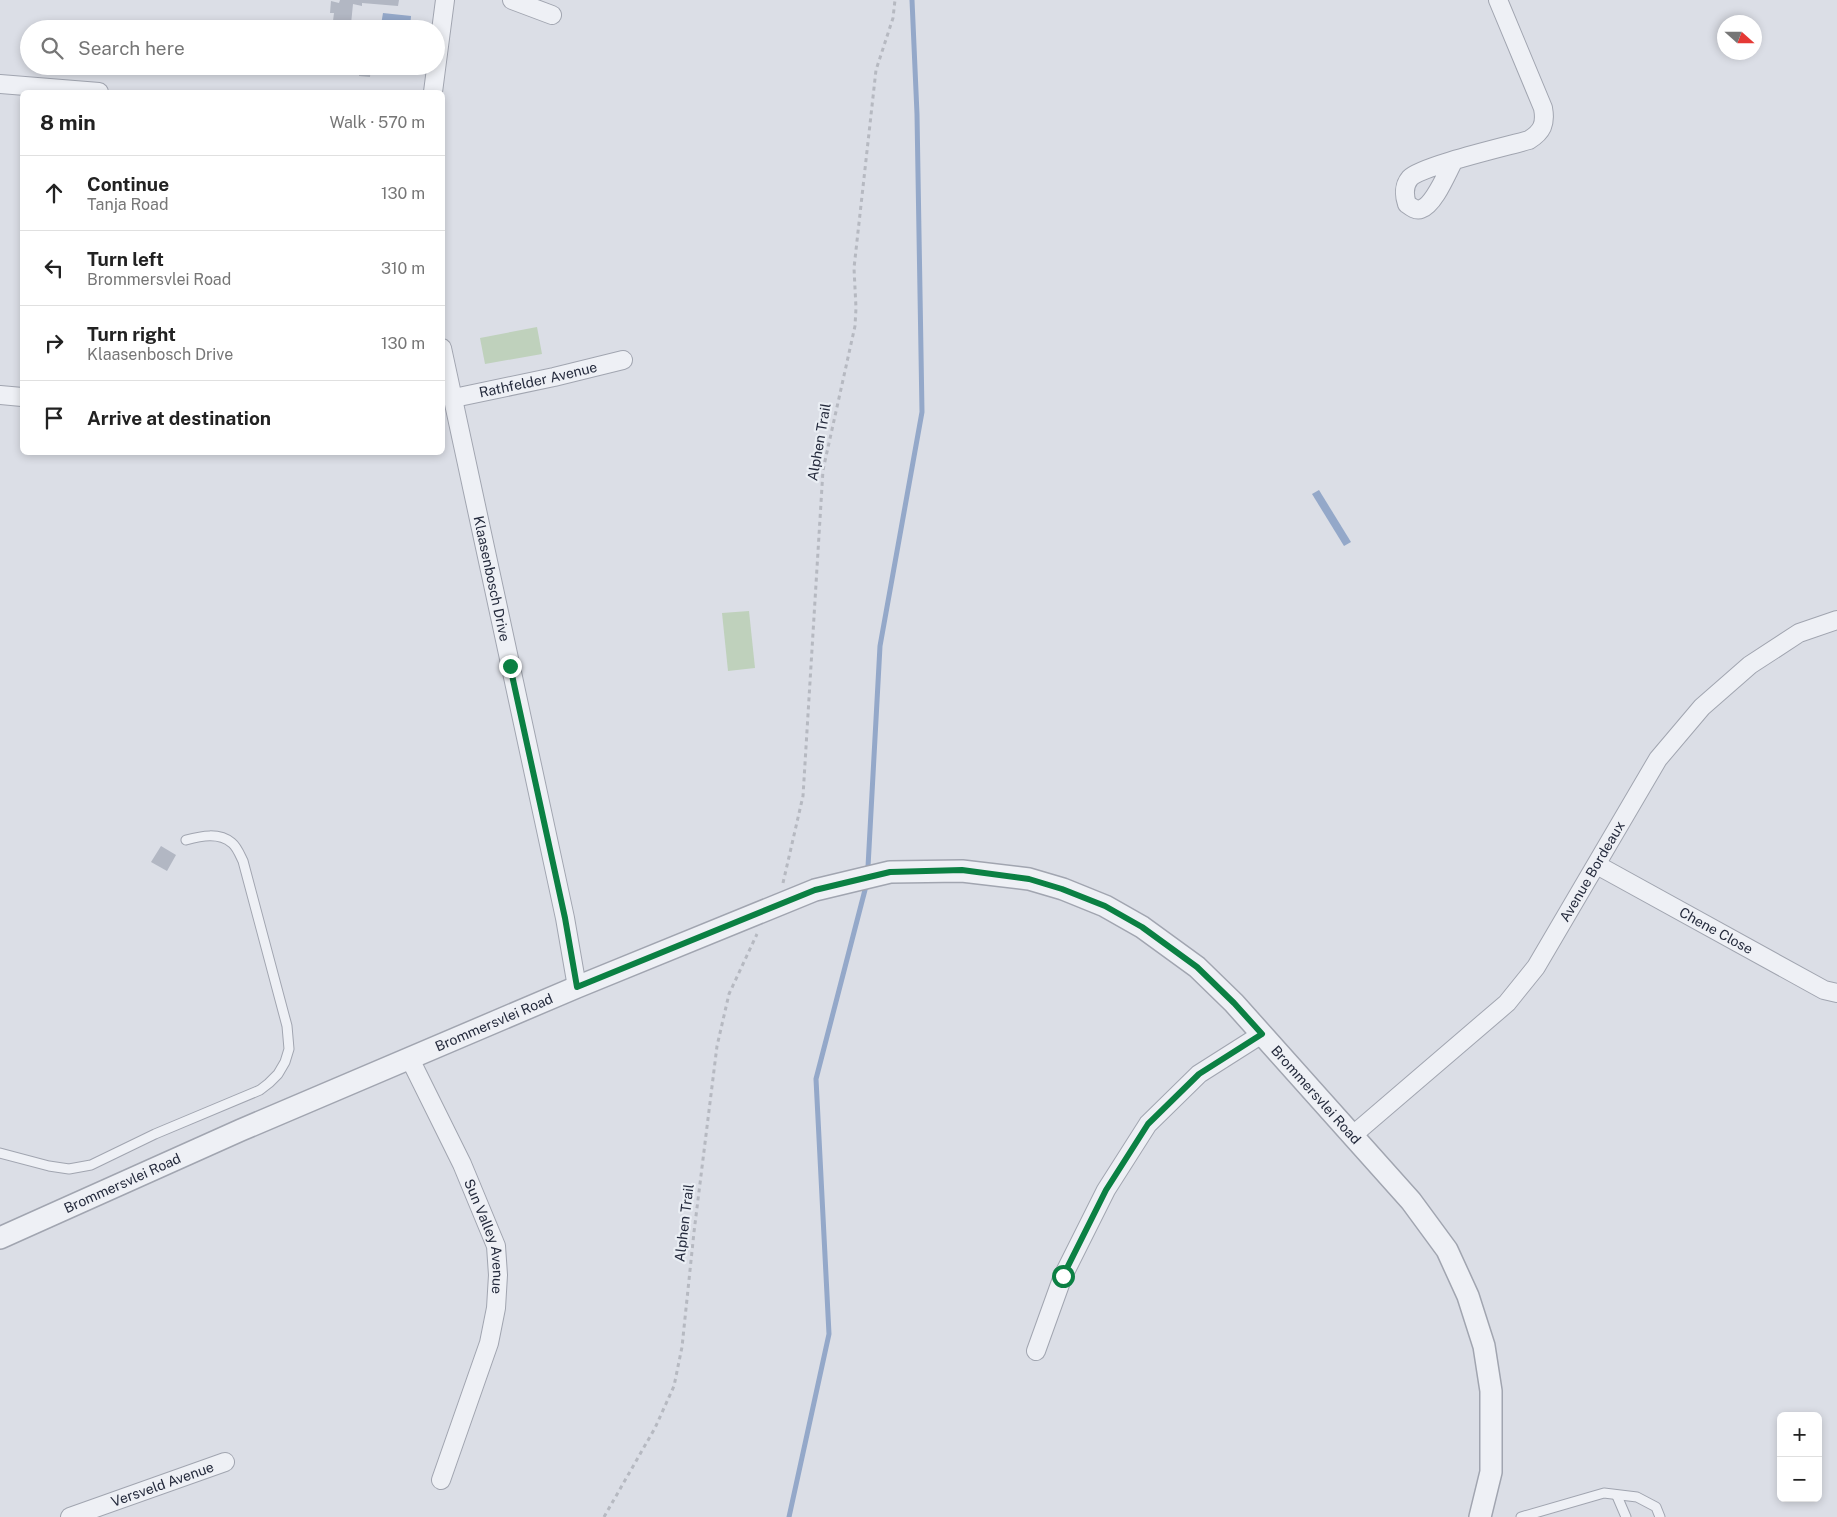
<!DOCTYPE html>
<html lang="en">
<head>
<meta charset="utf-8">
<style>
  :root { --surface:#fff; --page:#f2f2f2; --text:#222; --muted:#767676; --line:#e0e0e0 }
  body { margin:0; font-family:"Public Sans",sans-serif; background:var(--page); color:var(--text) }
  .controls { position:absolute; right:15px; bottom:15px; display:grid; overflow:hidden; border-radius:8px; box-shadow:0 2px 8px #0003 }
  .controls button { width:45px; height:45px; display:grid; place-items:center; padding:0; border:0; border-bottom:1px solid var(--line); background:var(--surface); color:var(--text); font:25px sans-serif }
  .compass { position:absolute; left:1717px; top:15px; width:45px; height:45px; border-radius:50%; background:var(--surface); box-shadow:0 2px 8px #0003; rotate:111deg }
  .stop { position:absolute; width:15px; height:15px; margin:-11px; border:4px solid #0b8043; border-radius:50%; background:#fff }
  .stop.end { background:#0b8043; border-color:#fff; box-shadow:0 1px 5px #0008 }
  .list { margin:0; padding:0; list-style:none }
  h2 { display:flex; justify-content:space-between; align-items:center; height:65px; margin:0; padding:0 20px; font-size:21px }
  h2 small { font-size:16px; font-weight:400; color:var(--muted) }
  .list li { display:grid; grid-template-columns:32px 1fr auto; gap:15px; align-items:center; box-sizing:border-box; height:75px; padding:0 20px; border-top:1px solid var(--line) }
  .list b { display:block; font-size:19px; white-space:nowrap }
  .list p { margin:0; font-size:16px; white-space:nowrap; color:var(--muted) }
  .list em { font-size:16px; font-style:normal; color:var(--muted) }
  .icon { flex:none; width:28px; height:28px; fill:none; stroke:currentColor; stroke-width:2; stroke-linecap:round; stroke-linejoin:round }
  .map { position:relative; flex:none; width:1837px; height:1517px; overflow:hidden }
  .search { position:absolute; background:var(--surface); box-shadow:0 2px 8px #0003; left:20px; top:20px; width:425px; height:55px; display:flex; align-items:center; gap:12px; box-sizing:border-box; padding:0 18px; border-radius:28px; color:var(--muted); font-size:19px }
  .panel { position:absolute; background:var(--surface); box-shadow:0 2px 8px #0003; left:20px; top:90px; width:425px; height:365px; border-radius:8px }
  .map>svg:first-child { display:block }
  .green { fill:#bfd1bc }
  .water { fill:#94a8c9 }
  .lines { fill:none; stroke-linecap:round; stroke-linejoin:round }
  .stream { stroke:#94a8c9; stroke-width:5 }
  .building { fill:#b2b7c3 }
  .service-casing { stroke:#a1a5b0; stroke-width:11 }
  .minor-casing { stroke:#a1a5b0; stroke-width:20 }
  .tertiary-casing { stroke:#a1a5b0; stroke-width:24 }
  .path { stroke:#b6b9c1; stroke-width:3; stroke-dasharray:4 4; stroke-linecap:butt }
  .service { stroke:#eef0f5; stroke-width:9 }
  .minor { stroke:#eef0f5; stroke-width:18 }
  .tertiary { stroke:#eef0f5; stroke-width:21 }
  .route { stroke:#0b8043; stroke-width:6 }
  .labels { text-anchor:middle; stroke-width:4.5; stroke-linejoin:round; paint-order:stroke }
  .street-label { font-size:14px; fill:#252b3d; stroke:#eaeef4 }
</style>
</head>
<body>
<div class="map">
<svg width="1837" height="1517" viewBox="0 0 1837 1517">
  <rect width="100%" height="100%" fill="#dbdee6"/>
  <g class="green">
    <path d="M537,327L542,354L485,364L480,338Z"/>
    <path d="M749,611L755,668L728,671L722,613Z"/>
  </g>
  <g class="water">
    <path d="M383,13L411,16L410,29L381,25Z"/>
    <path d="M1319,490L1351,542L1344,546L1312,494Z"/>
  </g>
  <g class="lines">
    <g class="stream">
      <path d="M868,867L880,646L922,412L917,114L912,0"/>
      <path d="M789,1517L829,1334L816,1079L866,886"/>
    </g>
  </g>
  <g class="building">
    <path d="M340,0H399L398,6L362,3V6L353,4L351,24L362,26V29H332L334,13H330L331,1L339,3Z"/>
    <path d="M360,66H371L370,77L359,76Z"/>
    <path d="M161,846L176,855L167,871L151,862Z"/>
  </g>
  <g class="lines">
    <defs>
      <g id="service">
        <path d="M0,1153L49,1166L69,1169L91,1165L155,1134L260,1090L269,1083L278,1074L285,1062L289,1049L287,1026L243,861C240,855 237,847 232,843C219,832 201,836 186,840"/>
        <path d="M1617,1496L1626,1517"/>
        <path d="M1521,1517L1604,1493L1637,1497L1656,1507L1660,1517"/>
      </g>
      <g id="minor">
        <path d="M512,0L552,15"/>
        <path d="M0,84L99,92"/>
        <path d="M433,92L445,0"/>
        <path d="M1453,162C1447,173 1434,205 1421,209C1416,211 1411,207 1407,204C1404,195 1404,185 1410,178C1421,166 1508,146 1529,140C1542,132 1546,124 1543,108L1498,0"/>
        <path id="s1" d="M442,348L565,918L577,987"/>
        <path d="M0,395L22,397"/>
        <path id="s2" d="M454,398L554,377L623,360"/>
        <path id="s3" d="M1597,865L1824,990L1837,993"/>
        <path id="s4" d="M410,1059L462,1164L496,1246L498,1275L496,1308L489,1343L441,1480"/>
        <path id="s5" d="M1353,1135L1507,1003L1536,967L1658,759L1702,707L1750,665L1799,633L1837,620"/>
        <path d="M1036,1351L1063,1276L1106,1190L1148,1124L1199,1074L1262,1034"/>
        <path id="s6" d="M70,1517L225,1462"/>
      </g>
      <g id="tertiary">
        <path id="s7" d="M0,1238L241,1130L577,987L815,890L890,872L962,871L1029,879L1063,889L1105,906L1142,927L1197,967L1234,1003L1411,1201L1447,1250L1468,1296L1484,1346L1491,1391V1472L1480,1517"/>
      </g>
    </defs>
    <use href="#service" class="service-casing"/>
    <use href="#minor" class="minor-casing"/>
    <use href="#tertiary" class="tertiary-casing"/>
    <g class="path">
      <path d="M783,883L803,796L823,470L855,326L856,308L854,268L876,70L893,18L895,0"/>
      <path d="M604,1517L655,1428L674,1386L682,1347L694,1232L717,1046L729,994L757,934"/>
    </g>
    <use href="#service" class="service"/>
    <use href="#minor" class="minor"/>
    <use href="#tertiary" class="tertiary"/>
  </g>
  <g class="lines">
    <path class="route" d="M510,666L565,918L577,987L815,890L890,872L962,870L1029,879L1062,889L1105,906L1142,927L1197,967L1234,1003L1262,1034L1199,1074L1148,1124L1106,1190L1063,1276"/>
  </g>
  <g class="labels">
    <g class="street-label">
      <text dy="5" stroke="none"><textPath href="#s2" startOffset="86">Rathfelder Avenue</textPath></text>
      <text transform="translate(819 442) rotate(-80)" y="5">Alphen Trail</text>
      <text dy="5" stroke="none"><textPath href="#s1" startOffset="236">Klaasenbosch Drive</textPath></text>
      <text dy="5" stroke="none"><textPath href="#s5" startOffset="360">Avenue Bordeaux</textPath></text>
      <text dy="5" stroke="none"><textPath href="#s3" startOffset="136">Chene Close</textPath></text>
      <text dy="5" stroke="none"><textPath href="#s7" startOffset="539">Brommersvlei Road</textPath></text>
      <text dy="5" stroke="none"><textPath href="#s7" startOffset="1469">Brommersvlei Road</textPath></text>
      <text dy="5" stroke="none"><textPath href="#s7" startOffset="134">Brommersvlei Road</textPath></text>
      <text transform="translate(684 1223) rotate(-83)" y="5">Alphen Trail</text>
      <text dy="5" stroke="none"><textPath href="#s4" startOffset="194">Sun Valley Avenue</textPath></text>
      <text dy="5" stroke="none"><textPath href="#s6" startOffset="98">Versveld Avenue</textPath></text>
    </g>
  </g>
</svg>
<div class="controls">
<button>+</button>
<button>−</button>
</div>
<svg class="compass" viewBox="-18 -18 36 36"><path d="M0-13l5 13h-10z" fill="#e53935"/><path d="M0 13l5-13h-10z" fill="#767676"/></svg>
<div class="stop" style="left:1063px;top:1276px"></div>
<div class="stop end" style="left:510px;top:666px"></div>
<div class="search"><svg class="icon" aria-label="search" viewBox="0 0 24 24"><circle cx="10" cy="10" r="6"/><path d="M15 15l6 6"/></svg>Search here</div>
<section class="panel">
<h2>8 min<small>Walk · 570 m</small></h2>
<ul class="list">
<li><svg class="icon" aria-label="ahead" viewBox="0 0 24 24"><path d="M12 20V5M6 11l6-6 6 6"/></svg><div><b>Continue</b><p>Tanja Road</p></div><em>130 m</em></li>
<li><svg class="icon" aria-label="left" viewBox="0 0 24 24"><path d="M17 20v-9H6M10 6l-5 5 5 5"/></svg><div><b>Turn left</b><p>Brommersvlei Road</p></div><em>310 m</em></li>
<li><svg class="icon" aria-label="right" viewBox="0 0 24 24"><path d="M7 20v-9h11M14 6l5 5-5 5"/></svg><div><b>Turn right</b><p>Klaasenbosch Drive</p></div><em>130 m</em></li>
<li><svg class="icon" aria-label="arrive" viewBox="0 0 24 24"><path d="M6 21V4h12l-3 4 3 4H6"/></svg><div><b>Arrive at destination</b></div></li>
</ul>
</section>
</div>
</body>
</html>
